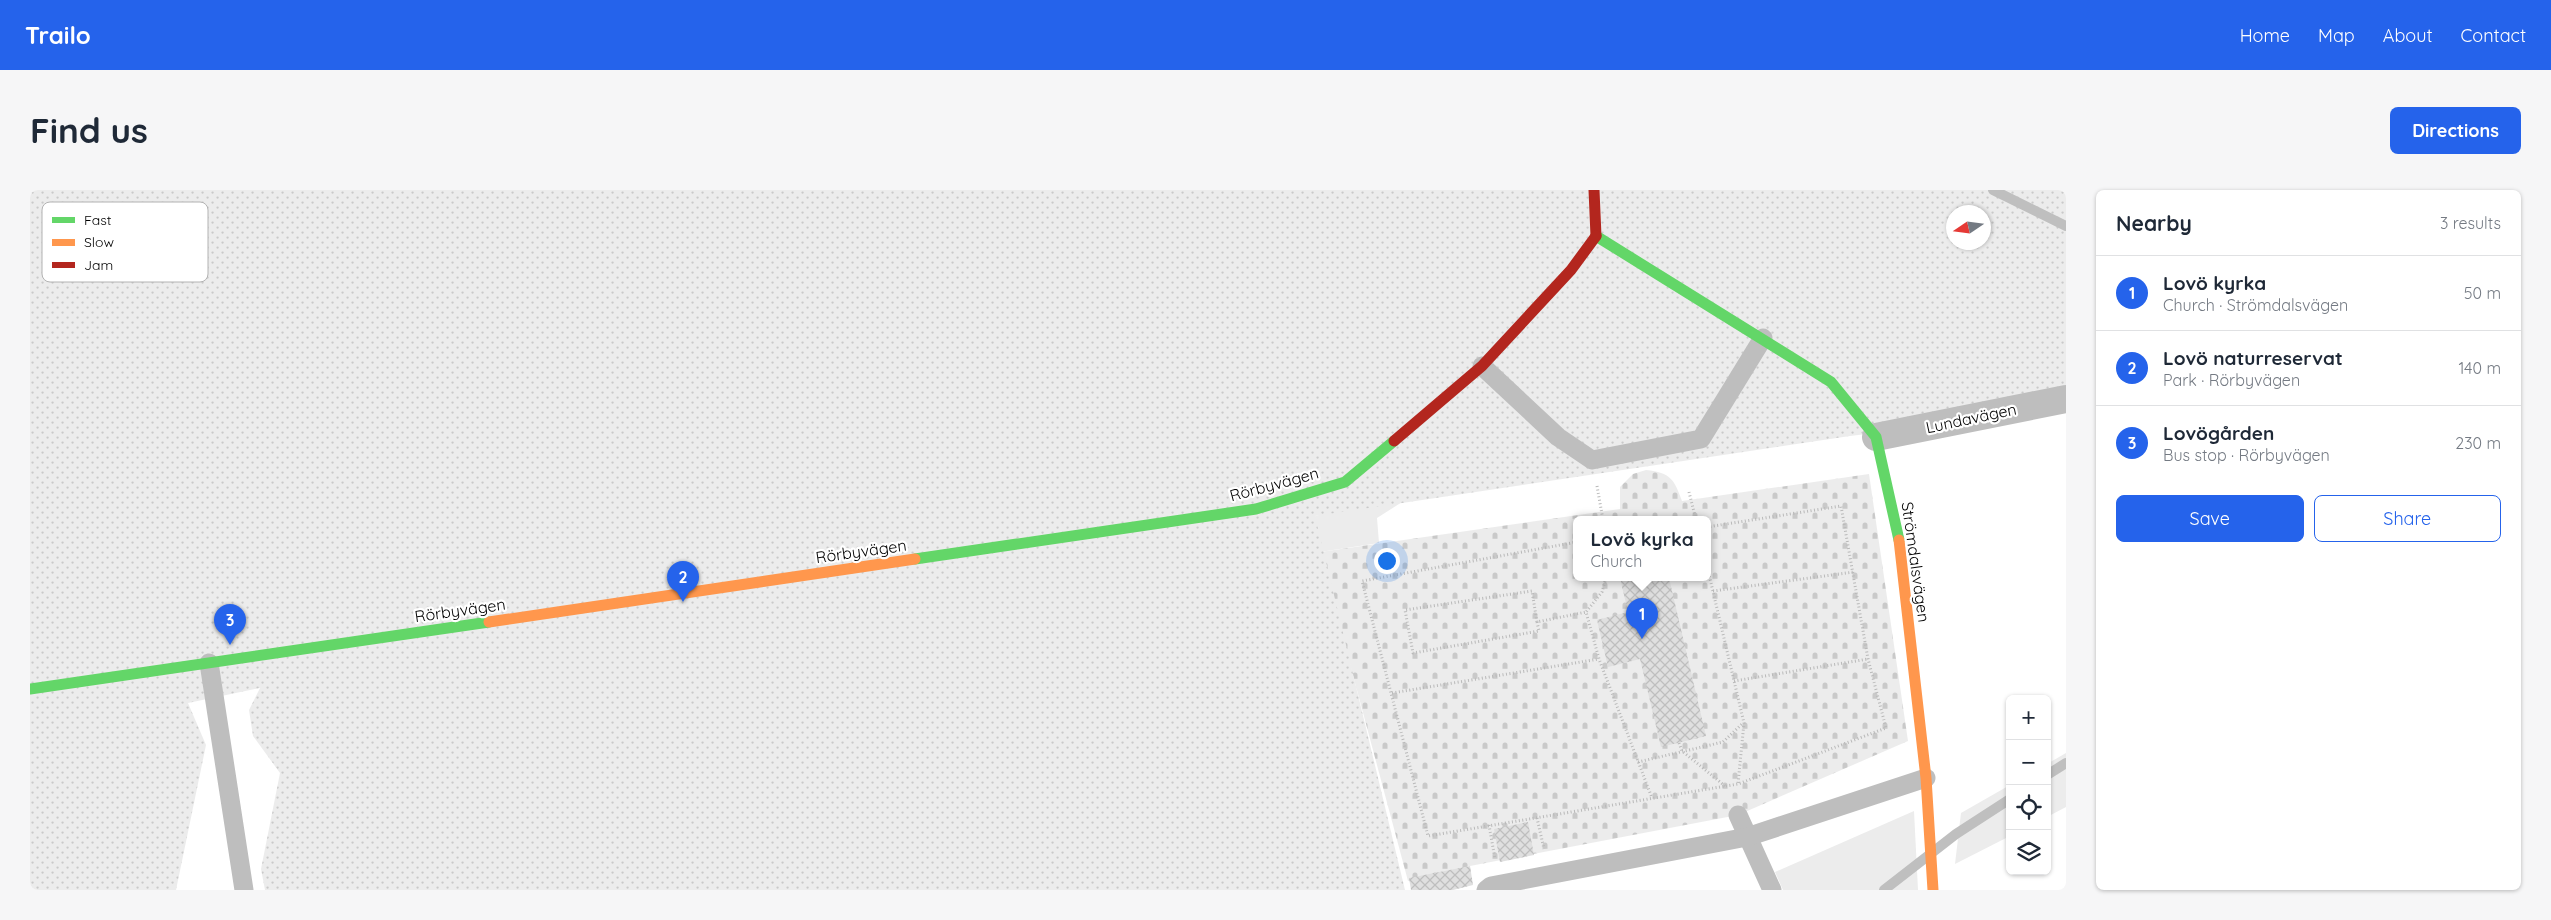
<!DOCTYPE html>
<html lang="en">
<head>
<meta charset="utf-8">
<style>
  :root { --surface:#fff; --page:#f6f6f7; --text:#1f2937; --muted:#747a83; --line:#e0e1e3; --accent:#2563eb }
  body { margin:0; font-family:Quicksand,sans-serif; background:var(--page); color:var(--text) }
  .controls { position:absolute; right:15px; bottom:15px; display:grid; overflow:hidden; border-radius:8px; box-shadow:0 1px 4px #0004 }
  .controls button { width:45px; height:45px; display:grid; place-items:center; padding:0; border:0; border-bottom:1px solid var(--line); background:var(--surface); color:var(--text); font:25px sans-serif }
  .compass { position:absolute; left:1916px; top:15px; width:45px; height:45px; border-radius:50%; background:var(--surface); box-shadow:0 1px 4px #0004; rotate:257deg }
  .you { position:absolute; left:1356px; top:370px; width:18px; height:18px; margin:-12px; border:4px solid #fff; border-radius:50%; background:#1a73e8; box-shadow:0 0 0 8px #1a73e833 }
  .badge { display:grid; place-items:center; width:32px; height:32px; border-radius:50%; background:var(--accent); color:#fff; font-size:16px; font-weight:700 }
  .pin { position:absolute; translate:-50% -41px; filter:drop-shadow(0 1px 2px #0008) }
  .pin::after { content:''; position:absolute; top:26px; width:18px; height:15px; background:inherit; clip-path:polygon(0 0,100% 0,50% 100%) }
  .popup { position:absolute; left:1543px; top:326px; width:138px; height:65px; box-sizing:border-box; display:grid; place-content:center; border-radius:8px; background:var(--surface); filter:drop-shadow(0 1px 4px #0005); font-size:16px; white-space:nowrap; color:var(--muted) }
  .popup b { font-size:19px; color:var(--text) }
  .popup::after { content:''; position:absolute; left:50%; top:100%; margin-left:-10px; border:10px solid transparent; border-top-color:var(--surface) }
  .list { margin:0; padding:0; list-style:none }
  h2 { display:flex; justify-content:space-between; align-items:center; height:65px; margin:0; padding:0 20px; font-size:21px }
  h2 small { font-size:16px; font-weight:400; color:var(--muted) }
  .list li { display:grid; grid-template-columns:32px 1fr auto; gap:15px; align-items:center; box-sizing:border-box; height:75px; padding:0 20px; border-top:1px solid var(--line) }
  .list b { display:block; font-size:19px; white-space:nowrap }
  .list p { margin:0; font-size:16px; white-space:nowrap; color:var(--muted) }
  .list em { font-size:16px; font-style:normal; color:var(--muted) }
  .actions { display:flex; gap:10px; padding:15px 20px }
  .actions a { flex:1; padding:11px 0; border:1px solid var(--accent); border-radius:8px; text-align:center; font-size:18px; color:var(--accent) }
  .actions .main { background:var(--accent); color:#fff }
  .icon { flex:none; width:28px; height:28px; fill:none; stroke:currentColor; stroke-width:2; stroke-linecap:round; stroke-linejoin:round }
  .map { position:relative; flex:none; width:2036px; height:700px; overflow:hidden; border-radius:8px }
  header { display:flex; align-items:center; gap:30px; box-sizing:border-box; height:70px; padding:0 25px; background:var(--accent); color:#fff }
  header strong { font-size:24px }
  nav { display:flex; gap:28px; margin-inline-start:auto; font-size:18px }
  .intro { display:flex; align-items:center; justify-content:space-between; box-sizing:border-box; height:120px; padding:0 30px }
  h1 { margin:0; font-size:35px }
  .button { padding:12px 22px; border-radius:8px; background:var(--accent); color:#fff; font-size:18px; font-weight:700 }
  main { display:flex; gap:30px; padding:0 30px }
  aside { flex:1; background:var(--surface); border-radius:8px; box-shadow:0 1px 4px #0004 }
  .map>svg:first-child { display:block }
  .green { fill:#ececec }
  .cemetery { fill:url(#cemetery-stones); fill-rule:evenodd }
  .park { fill:url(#park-dots); fill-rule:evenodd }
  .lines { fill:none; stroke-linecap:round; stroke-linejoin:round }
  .stream { stroke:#bfbfbf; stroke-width:10 }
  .building { fill:url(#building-cross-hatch) }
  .path { stroke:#b9b9b9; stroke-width:3; stroke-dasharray:1 2.5; stroke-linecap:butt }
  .lane { stroke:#bebebe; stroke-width:19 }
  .street { stroke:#bebebe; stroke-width:28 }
  .fast { stroke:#63d668; stroke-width:11 }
  .slow { stroke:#ff974d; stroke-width:11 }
  .jam { stroke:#b3261e; stroke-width:11 }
  .labels { text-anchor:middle; stroke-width:4.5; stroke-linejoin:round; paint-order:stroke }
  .street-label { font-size:16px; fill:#000; stroke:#fff }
  .key { fill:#fff; stroke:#b2b2b2; stroke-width:1 }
  .key-label { font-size:14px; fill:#000 }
</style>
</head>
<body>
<header>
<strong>Trailo</strong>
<nav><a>Home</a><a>Map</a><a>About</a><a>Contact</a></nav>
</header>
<div class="intro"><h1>Find us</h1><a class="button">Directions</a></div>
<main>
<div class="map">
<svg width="2036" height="700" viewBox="0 0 2036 700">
  <defs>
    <pattern id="cemetery-stones" width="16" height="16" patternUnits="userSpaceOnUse" patternTransform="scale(1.25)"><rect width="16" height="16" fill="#ececec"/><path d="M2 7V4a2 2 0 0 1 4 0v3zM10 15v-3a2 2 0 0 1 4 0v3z" fill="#c9c9c9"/></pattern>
    <pattern id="park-dots" width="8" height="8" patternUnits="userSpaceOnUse" patternTransform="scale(1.25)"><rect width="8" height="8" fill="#ececec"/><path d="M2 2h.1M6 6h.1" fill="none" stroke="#c9c9c9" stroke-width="1.8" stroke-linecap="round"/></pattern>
    <pattern id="building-cross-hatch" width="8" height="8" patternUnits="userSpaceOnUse" patternTransform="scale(1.25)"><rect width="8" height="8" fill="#dfdfdf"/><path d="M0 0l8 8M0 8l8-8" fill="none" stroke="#bebebe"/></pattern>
  </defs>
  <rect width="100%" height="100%" fill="#fff"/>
  <g class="green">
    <path d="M1416,284L1347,328L1349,353L1290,362L1264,333Z"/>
    <path d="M2036,563V617L2017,627V574Z"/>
    <path d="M1980,595V646L1925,674L1931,623Z"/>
    <path d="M1884,621L1888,700H1753L1745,682Z"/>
  </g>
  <path class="cemetery" d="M1616,280C1641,283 1644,289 1652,311L1839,284L1878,551L1708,625L1440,676L1378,691L1290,362L1590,319V297L1603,284ZM1547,330H1677V388H1547Z"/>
  <path class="park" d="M0,0H2036V220L1820,246L1285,326L1375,700H235L231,679L250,583L223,546L219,520L230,498L158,513L176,555L146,700H0ZM1924,22H1954V52H1924Z"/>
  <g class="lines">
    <g class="stream">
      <path d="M1963,0L2036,36"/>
      <path d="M2017,585L2036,573"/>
      <path d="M1854,700L1926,644L1980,609"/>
    </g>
  </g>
  <g class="building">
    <path d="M1590,388H1639L1676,546L1631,557L1610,469L1578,477L1567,430L1598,422Z"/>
    <path d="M1498,632L1504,665L1470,672L1464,639Z"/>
    <path d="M1440,676L1443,695L1423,700H1381L1379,688Z"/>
  </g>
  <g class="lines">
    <g class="path">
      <path d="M1567,296L1573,330"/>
      <path d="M1659,302L1666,330"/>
      <path d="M1547,352L1332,391L1398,646L1708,594L1856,538L1838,469L1811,316L1677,337"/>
      <path d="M1677,376L1714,533L1708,594"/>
      <path d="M1576,388L1572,402L1556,422L1569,469L1622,608"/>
      <path d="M1683,401L1824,382"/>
      <path d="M1507,432L1509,441L1383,463L1375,420L1502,401L1507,432L1556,422"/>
      <path d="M1704,491L1838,469"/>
      <path d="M1362,503L1569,469"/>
      <path d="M1649,553L1652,561L1695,596"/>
      <path d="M1608,572L1693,552L1713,533"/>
      <path d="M1507,628L1514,659"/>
      <path d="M1459,635L1465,669"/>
    </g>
    <g class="lane">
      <path d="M1452,176L1528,247L1562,270L1671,249L1733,148"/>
      <path d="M179,473L214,700"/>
      <path d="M1708,625L1742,700"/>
      <path d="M1456,700L1461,696L1717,647L1896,588"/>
    </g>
    <path class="street" d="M1846,247L2036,209"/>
    <g class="fast">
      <path d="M1566,46L1801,192L1846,247L1869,350"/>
      <path d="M885,369L1226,319L1315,292L1364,251"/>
      <path d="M0,499L459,432"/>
    </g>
    <g class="slow">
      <path d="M1869,350L1896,588L1903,700"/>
      <path d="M459,432L885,369"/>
    </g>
    <g class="jam">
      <path d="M1564,0L1566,46"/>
      <path d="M1364,251L1452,176L1541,80L1566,46"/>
    </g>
  </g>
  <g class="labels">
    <g class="street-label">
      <text transform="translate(1941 228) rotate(-12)" y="6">Lundavägen</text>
      <text transform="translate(1244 294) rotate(-15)" y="6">Rörbyvägen</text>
      <text transform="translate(831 361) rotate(-8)" y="6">Rörbyvägen</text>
      <text transform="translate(1886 372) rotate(82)" y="6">Strömdalsvägen</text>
      <text transform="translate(430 420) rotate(-8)" y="6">Rörbyvägen</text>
    </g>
  </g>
  <rect x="12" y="12" width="166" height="80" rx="8" class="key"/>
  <rect x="22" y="27" width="23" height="6" fill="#63d668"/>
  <rect x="22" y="49" width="23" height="7" fill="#ff974d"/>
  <rect x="22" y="72" width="23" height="6" fill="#b3261e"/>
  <g class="key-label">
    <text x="54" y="35">Fast</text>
    <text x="54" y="57">Slow</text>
    <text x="54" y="80">Jam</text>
  </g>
</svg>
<div class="controls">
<button>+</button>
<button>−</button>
<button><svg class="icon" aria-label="locate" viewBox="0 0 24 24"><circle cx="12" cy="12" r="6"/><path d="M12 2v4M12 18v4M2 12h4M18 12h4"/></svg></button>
<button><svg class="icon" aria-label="layers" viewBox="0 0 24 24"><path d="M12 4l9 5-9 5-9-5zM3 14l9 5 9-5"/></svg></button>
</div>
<svg class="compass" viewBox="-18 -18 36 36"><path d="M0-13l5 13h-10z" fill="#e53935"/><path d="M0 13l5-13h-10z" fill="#747a83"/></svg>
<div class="you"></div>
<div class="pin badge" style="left:1612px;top:449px">1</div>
<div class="popup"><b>Lovö kyrka</b>Church</div>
<div class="pin badge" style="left:653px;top:412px">2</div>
<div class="pin badge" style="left:200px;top:455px">3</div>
</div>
<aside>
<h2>Nearby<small>3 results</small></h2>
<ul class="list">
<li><span class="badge">1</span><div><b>Lovö kyrka</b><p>Church · Strömdalsvägen</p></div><em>50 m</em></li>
<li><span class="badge">2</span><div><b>Lovö naturreservat</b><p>Park · Rörbyvägen</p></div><em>140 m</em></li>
<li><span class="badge">3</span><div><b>Lovögården</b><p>Bus stop · Rörbyvägen</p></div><em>230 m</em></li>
</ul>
<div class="actions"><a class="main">Save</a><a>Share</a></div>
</aside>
</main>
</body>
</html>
